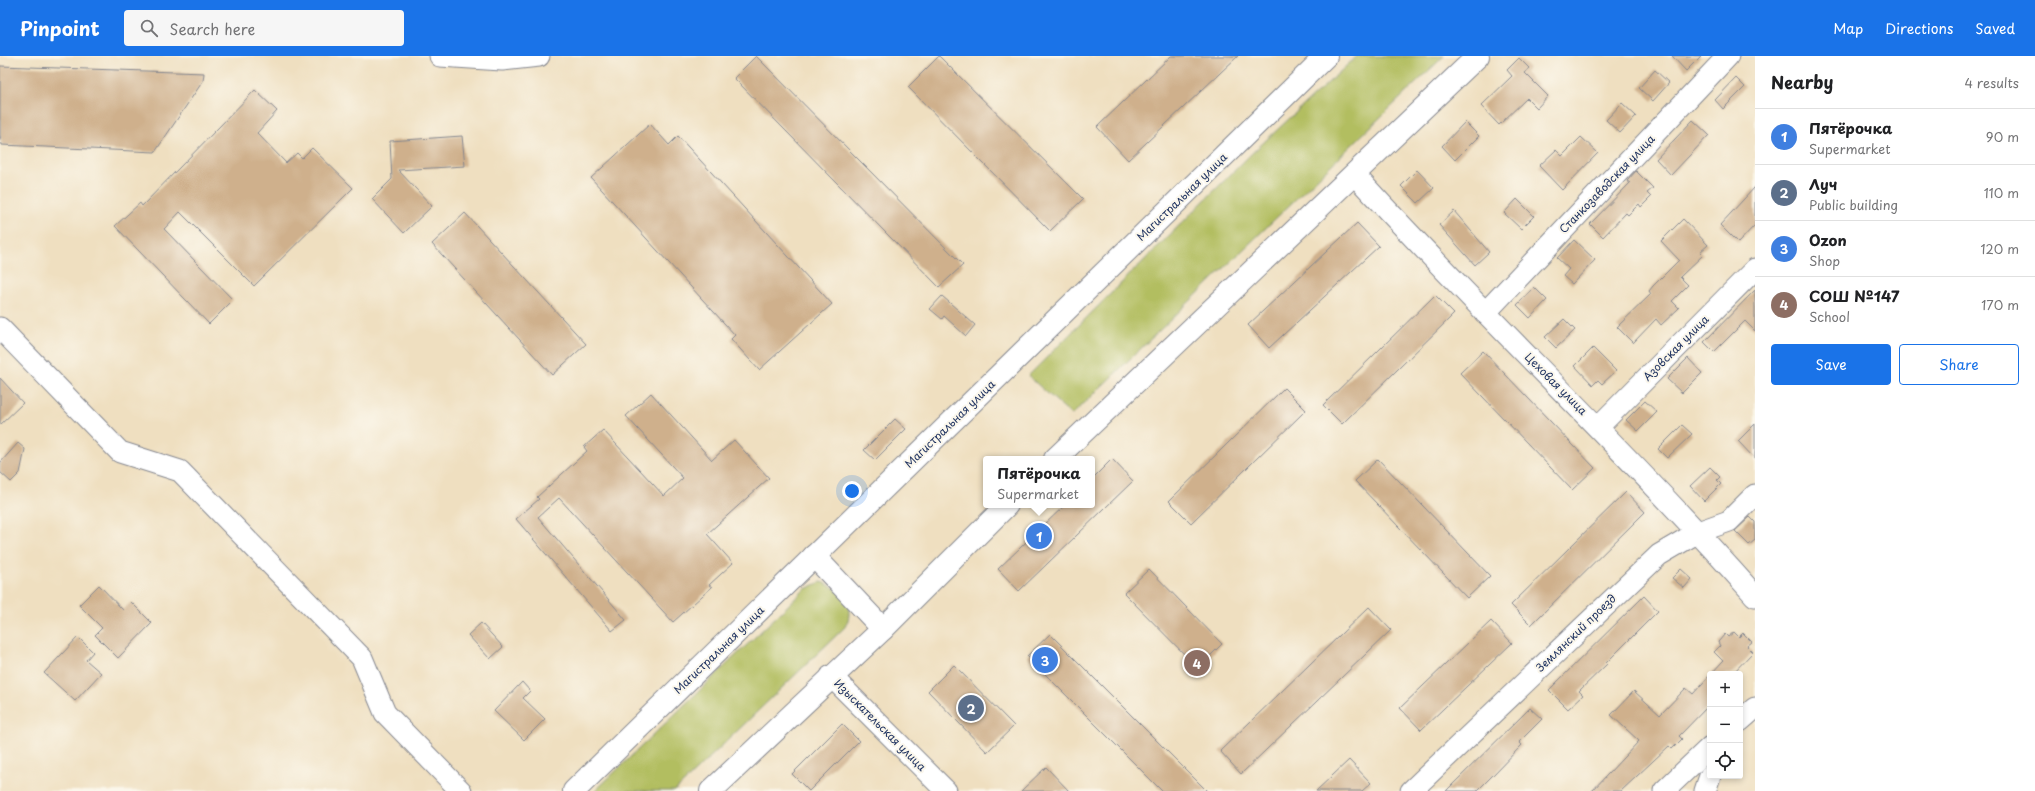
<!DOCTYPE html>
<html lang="en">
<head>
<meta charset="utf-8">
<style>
  :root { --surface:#fff; --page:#f6f6f6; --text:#202124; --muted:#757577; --line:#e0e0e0; --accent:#1a73e8 }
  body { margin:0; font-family:"Playpen Sans",sans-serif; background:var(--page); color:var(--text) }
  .controls { position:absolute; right:12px; bottom:12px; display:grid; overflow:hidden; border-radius:4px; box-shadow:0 2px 6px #0003 }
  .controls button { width:36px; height:36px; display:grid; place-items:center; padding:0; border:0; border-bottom:1px solid var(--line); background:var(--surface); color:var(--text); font:20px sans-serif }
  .you { position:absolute; left:852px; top:435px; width:14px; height:14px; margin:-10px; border:3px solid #fff; border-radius:50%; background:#1a73e8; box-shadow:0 0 0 6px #1a73e833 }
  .badge { display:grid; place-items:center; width:26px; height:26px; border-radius:50%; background:var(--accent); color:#fff; font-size:13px; font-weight:700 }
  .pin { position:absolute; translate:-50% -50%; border:2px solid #fff; box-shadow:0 1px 4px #0006 }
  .popup { position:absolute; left:983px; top:400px; width:112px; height:52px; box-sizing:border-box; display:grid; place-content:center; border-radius:4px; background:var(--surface); filter:drop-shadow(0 1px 3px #0005); font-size:13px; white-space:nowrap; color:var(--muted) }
  .popup b { font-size:15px; color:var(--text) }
  .popup::after { content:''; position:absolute; left:50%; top:100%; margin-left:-8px; border:8px solid transparent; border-top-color:var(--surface) }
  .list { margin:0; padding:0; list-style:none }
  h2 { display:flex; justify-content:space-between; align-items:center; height:52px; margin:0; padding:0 16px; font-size:17px }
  h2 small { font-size:13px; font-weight:400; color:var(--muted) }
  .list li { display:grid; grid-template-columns:26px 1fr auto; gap:12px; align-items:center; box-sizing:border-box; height:56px; padding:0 16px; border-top:1px solid var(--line) }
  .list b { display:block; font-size:15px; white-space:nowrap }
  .list p { margin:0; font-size:13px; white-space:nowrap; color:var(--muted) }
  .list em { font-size:13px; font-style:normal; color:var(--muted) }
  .actions { display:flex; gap:8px; padding:12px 16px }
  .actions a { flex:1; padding:9px 0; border:1px solid var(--accent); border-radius:4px; text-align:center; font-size:14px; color:var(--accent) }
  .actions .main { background:var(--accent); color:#fff }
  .icon { flex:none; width:22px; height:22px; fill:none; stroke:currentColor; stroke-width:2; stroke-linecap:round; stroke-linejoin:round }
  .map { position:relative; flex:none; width:1755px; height:735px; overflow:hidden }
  header { display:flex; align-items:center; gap:24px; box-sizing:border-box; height:56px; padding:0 20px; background:var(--accent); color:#fff }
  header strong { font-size:19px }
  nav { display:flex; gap:22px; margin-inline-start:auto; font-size:14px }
  .search { width:280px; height:36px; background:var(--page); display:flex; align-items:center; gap:10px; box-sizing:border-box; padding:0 14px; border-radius:4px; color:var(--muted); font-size:15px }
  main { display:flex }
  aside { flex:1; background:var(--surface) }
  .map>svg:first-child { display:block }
  .green { fill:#b2be60; stroke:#66765f }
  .building { fill:#cfb08c }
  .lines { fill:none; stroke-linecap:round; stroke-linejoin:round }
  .minor-casing { stroke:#85878f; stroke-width:23 }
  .major-casing { stroke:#85878f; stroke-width:24 }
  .minor { stroke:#fff; stroke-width:21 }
  .major { stroke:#fff; stroke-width:22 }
  .labels { text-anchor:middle; stroke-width:4; stroke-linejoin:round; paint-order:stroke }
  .street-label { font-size:11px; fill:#1b2f5e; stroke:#fbf7ec }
</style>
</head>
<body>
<header>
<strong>Pinpoint</strong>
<div class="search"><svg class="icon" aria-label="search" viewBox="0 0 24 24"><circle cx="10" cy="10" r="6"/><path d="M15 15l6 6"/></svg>Search here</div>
<nav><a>Map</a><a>Directions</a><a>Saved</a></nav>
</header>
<main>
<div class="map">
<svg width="1755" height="735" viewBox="0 0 1755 735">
  <rect width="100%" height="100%" fill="#fbf7ec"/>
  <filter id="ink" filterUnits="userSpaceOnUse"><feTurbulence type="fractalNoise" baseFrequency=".025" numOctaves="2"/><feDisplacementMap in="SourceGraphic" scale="8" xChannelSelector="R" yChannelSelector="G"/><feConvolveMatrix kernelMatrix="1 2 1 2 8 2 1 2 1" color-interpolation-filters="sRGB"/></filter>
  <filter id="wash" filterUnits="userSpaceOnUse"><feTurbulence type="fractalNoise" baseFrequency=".012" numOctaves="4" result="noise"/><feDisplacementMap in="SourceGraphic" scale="16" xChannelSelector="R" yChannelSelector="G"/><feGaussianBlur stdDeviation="0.9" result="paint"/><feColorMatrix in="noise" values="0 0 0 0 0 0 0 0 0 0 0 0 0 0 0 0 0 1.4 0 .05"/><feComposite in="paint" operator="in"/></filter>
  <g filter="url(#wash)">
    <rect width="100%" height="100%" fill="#efdfc0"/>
    <g class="green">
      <path d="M1357,0H1444L1072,359L1028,320L1250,99Z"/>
      <path d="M821,526C834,530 850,541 849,558C849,562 847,567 845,571L675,735H595L805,533Z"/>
    </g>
    <g id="blocks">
      <g class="building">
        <path d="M756,0L963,209L939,231L734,22Z"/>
        <path d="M939,0L1083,143L1050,175L908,31Z"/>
        <path d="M1171,0H1238L1128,104L1097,71Z"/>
        <path d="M1672,0H1701L1686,15Z"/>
        <path d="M1519,2L1529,12L1525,17L1548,40L1537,52L1527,42L1499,69L1481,50L1512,20L1507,14Z"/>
        <path d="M0,10L204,17L203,25L155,96L2,89L0,79Z"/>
        <path d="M1655,14L1669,27L1653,45L1639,32Z"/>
        <path d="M1736,22L1745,31L1723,53L1715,44Z"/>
        <path d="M255,34L277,55L257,77L286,107L297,97L302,102L312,92L353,132L254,230L180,156L164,173L233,244L209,268L115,170L140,147L142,150Z"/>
        <path d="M1622,47L1636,60L1620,77L1606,64Z"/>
        <path d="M1693,64L1709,79L1671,119L1656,103Z"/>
        <path d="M1465,66L1479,80L1455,104L1442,90Z"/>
        <path d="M650,68L669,89L678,80L832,248L759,314L731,283L735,279L591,122Z"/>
        <path d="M462,80L465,110L398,114L432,150L404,177L372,143L392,123L390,85Z"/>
        <path d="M1581,81L1598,97L1562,134L1539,110L1556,94L1562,100Z"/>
        <path d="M1417,114L1434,132L1418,147L1401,130Z"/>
        <path d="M1636,115L1653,132L1647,137L1651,141L1641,151L1639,148L1628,159L1626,157L1603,181L1590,168L1630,127L1627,125Z"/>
        <path d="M1755,131V169L1738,187L1720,169Z"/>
        <path d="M1517,143L1534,160L1521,173L1504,157Z"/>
        <path d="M1454,155L1489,196L1475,209L1439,169Z"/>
        <path d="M465,157L586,288L552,319L432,188Z"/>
        <path d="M1683,163L1708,189L1700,196L1703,199L1680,221L1688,229L1672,245L1679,252L1661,269L1656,263L1633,287L1617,271L1651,238L1649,235L1653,230L1679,204L1661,185Z"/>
        <path d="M1357,167L1379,190L1269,292L1248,269Z"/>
        <path d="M1574,184L1595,204L1572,228L1563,220L1569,213L1557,202Z"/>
        <path d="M1534,231L1547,244L1530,262L1517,249Z"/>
        <path d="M1755,234V275L1745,265L1714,296L1704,286Z"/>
        <path d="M1435,239L1454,258L1342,368L1323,349Z"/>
        <path d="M942,240L975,269L966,280L944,260L942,263L930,253Z"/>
        <path d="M1564,263L1575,274L1556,292L1545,281Z"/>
        <path d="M1593,292L1616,315L1602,328L1598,324L1593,329L1575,310Z"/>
        <path d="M1483,295L1595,412L1572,434L1460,317Z"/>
        <path d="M1688,302L1702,317L1682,337L1667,323Z"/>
        <path d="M0,322L23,347L0,369Z"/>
        <path d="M1284,332L1306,354L1191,467L1169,445Z"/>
        <path d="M651,337L712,404L734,384L769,422L707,478L733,507L709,529L712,531L673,566L559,442L538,461L626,564L612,575L516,463L539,443L537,441L587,395L584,391L603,374L664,440L683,422L626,360Z"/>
        <path d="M1645,345L1657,356L1638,375L1626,364Z"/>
        <path d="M895,363L906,373L875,404L864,394Z"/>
        <path d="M1755,368V403L1738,385Z"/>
        <path d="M1682,369L1692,378L1667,402L1658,393Z"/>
        <path d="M18,387L25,393L20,417L11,426L0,416V407Z"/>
        <path d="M1112,403L1133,425L1019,535L998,513L1065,449H1092V423Z"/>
        <path d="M1378,403L1490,520L1467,542L1355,425Z"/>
        <path d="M1710,411L1720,421L1717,424L1721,428L1704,445L1690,430Z"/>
        <path d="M1626,436L1645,456L1531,569L1511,549Z"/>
        <path d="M1750,461L1755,466V484L1749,489L1735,475Z"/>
        <path d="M1149,513L1222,588L1198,612L1124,537Z"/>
        <path d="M1681,513L1692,523L1684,532L1672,522Z"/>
        <path d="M99,529L123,554L131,546L152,567L118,602L95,579L102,572L79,549Z"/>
        <path d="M1644,540L1658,555L1606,607L1607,608L1579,635L1583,639L1568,653L1549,634Z"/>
        <path d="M1369,551L1391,574L1241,718L1220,695Z"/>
        <path d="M1491,565L1512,587L1421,674L1400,652Z"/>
        <path d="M481,567L503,591L490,603L468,579Z"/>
        <path d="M1734,576L1739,581L1743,577L1752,586L1747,590L1753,596L1732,618H1711L1723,605L1714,596L1720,590L1718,586L1725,578L1728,581Z"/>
        <path d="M1050,578L1207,735H1162L1027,600Z"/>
        <path d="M78,581L93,596L86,604L101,617L75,645L44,617Z"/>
        <path d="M954,609L1014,670L987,696L928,635Z"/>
        <path d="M1710,619V648L1679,680L1682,683L1672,693L1669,690L1621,735H1592L1639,685L1611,659L1634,635L1660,659L1686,632L1693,638Z"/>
        <path d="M522,626L530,635L523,642L545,663L524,684L494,655Z"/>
        <path d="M1530,652L1542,663L1519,686L1522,689L1490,722L1477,735H1446Z"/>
        <path d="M842,668L859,685L809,735L792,718Z"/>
        <path d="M1349,704L1371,727L1362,735H1316Z"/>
        <path d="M1046,711L1069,735H1021Z"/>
      </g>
    </g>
  </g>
  <g filter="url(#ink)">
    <use href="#blocks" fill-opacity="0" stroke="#85878f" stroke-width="1"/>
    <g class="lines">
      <defs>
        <g id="minor">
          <path d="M440,0L502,4L539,0"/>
          <path d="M1354,118C1485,262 1627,395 1755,540"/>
          <path d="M1485,257L1728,0"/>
          <path d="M0,272L120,396L180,415L362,602L385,657L461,735"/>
          <path d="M1598,371L1755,213"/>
          <path d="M831,620L946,735"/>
          <path d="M1740,665L1755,652"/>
          <path d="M1411,735L1659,499L1698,476L1729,465L1755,439"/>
          <path d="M1664,735L1710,691"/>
          <path d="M1705,735L1710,720"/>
        </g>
        <g id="major">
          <path d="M1055,403L1478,0"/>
          <path d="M814,500L883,573"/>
          <path d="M574,735L1326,0"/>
          <path d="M711,735L883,573L1007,449"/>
        </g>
      </defs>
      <use href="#minor" class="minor-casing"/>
      <use href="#major" class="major-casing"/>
      <use href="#minor" class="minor"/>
      <use href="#major" class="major"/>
    </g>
  </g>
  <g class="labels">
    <g class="street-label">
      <text transform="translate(1607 128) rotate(-46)" y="4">Станкозаводская улица</text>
      <text transform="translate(1182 141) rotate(-44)" y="4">Магистральная улица</text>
      <text transform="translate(1676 292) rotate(-45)" y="4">Азовская улица</text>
      <text transform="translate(1556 328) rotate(45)" y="4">Цеховая улица</text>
      <text transform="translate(950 368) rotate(-44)" y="4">Магистральная улица</text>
      <text transform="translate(1576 577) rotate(-44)" y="4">Землянский проезд</text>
      <text transform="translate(719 594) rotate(-44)" y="4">Магистральная улица</text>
      <text transform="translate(880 669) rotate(45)" y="4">Изыскательская улица</text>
    </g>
  </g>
</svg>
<div class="controls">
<button>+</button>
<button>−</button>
<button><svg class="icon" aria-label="locate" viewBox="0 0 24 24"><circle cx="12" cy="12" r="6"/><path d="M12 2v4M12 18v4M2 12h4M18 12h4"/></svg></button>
</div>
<div class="you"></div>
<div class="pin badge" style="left:1039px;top:480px;background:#3f7fe0">1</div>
<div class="popup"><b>Пятёрочка</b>Supermarket</div>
<div class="pin badge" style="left:971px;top:652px;background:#5c6f8a">2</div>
<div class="pin badge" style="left:1045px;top:604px;background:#3f7fe0">3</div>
<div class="pin badge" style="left:1197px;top:607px;background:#8d6e63">4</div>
</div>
<aside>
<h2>Nearby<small>4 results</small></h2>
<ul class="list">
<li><span class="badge" style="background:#3f7fe0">1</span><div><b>Пятёрочка</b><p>Supermarket</p></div><em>90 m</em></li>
<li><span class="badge" style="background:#5c6f8a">2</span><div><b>Луч</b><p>Public building</p></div><em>110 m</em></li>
<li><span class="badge" style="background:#3f7fe0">3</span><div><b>Ozon</b><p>Shop</p></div><em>120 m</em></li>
<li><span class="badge" style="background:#8d6e63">4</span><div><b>СОШ №147</b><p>School</p></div><em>170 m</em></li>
</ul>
<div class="actions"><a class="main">Save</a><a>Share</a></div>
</aside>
</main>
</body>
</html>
